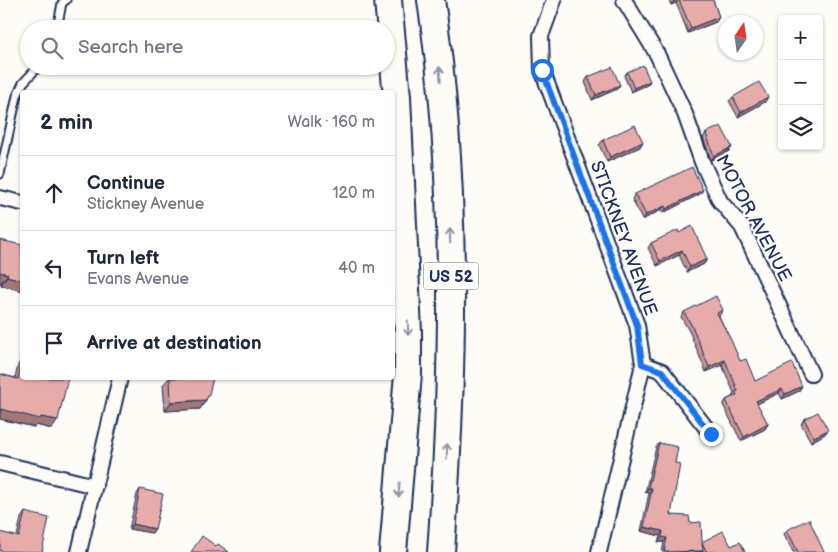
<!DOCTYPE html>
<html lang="en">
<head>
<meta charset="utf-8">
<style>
  :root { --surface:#fff; --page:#f6f6f7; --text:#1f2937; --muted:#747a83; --line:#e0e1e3 }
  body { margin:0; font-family:"Balsamiq Sans",sans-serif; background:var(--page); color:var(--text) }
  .controls { position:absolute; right:15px; top:15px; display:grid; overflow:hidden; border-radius:5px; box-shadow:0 1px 4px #0004 }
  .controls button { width:45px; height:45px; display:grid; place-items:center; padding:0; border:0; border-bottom:1px solid var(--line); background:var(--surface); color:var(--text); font:25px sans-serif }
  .compass { position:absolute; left:718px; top:15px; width:45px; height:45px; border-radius:50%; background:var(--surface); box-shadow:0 1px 4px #0004; rotate:13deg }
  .stop { position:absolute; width:15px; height:15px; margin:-11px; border:4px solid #1a73e8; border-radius:50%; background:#fff }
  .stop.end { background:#1a73e8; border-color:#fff; box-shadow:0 1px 5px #0008 }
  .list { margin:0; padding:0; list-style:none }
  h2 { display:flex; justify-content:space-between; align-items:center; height:65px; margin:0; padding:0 20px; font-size:21px }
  h2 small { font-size:16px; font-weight:400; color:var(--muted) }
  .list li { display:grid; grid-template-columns:32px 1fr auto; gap:15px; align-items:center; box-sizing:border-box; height:75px; padding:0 20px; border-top:1px solid var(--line) }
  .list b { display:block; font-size:19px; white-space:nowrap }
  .list p { margin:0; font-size:16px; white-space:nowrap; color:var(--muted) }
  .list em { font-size:16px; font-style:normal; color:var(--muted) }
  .icon { flex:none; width:28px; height:28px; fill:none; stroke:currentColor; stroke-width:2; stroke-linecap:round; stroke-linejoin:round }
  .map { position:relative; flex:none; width:838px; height:552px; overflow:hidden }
  .search { position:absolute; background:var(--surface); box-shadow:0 1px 4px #0004; left:20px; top:20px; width:375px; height:55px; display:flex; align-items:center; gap:12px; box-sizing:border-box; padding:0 18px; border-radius:28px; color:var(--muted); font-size:19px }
  .panel { position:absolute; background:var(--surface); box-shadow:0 1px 4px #0004; left:20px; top:90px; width:375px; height:290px; border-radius:5px }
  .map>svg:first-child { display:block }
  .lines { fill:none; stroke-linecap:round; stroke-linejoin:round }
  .service-casing { stroke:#1b2f5e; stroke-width:11 }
  .minor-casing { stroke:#1b2f5e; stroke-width:18 }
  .motorway-casing { stroke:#1b2f5e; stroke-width:30 }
  .service { stroke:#fdfcf7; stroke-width:7 }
  .minor { stroke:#fdfcf7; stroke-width:14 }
  .motorway { stroke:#fdfcf7; stroke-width:26 }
  .wall { fill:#c79492; stroke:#1b2f5e }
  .shaded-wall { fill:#a27877; stroke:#1b2f5e }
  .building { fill:#e7acaa; stroke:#1b2f5e }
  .oneway { stroke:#8c96aa }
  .route { stroke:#1a73e8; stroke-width:6 }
  .labels { text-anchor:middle; stroke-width:4.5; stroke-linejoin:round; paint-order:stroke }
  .shield { fill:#fdfcf7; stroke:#5f6c8c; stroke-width:1 }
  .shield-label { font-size:16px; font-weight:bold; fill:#1b2f5e }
  .street-label { font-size:18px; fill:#1b2f5e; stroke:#fdfcf7 }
</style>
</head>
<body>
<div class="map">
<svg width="838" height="552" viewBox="0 0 838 552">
  <rect width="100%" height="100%" fill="#fdfcf7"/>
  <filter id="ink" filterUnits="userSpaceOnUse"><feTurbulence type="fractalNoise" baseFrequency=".02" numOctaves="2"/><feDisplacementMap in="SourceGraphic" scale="10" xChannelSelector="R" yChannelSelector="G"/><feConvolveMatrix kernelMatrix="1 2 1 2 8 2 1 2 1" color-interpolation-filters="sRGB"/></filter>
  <g filter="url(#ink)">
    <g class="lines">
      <defs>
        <g id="service">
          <path d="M57,29L62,3L66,0"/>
          <path d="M0,174L17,96L23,83L39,66"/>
        </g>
        <g id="minor">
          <path d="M554,0L541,36L542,70L637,325L643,364L599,552"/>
          <path d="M624,0L657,54L685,114L702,162L720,201L742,227L811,374"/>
          <path d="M0,198L22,203"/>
          <path d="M643,364L662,371L711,434"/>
          <path d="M0,463L95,486"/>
          <path d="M79,552L120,378"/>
        </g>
        <g id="motorway">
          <path d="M388,0L397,97L408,332V374L393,552"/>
          <path d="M431,0C458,183 454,368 441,552"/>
        </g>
      </defs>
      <use href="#service" class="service-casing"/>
      <use href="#minor" class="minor-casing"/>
      <use href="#motorway" class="motorway-casing"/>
      <use href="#service" class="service"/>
      <use href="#minor" class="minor"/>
      <use href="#motorway" class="motorway"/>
    </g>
    <g class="wall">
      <path d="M669,0H713L719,17L716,22L688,33L676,3L671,5Z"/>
      <path d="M627,72L650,81L647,85L631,92L624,76Z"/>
      <path d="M588,77L620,85L617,89L592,100L585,82Z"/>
      <path d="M733,97L765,102L738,117L729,101Z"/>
      <path d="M706,133L732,147L729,151L711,160L703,138Z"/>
      <path d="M603,140L640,147L607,162L599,145Z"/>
      <path d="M635,194H700L663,213L661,210L642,220L632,199Z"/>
      <path d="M679,233L707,259L704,264L687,272L679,255L657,266L648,248L651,243Z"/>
      <path d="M0,240L22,291L1,285Z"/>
      <path d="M723,310L719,316L740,361L755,381L799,391L782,399L779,393L757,404L768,424L765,429L741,441L723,405L726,400L732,397L734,393L722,365L706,372L690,333L681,317L684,312Z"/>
      <path d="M22,358V378L52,429L36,425L34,427L0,419V374L15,378L18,365Z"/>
      <path d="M169,378H213L206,400L200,409L165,411L163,385Z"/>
      <path d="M804,419L828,430L825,434L811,442L801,424Z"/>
      <path d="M659,443L675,463L671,515L690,523L702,542L731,546L745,552H662L664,542H658L660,536L641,531L649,493L645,492L656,447Z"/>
      <path d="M140,489L152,533L129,529L137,494Z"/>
      <path d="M25,512L42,552L17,536L21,518Z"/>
      <path d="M787,530L824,552H793L784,534Z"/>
    </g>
    <g class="shaded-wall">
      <path d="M675,0H678L676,3L671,5Z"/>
      <path d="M719,17L716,22L688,33L691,28Z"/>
      <path d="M650,81L647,85L631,92L634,88Z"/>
      <path d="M620,85L617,89L592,100L596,95Z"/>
      <path d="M768,97L765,102L738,117L741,112Z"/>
      <path d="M643,142L640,147L607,162L610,157Z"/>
      <path d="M732,147L729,151L711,160L714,156Z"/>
      <path d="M703,190L700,194L663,213L666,209Z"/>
      <path d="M665,206L661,210L642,220L646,215Z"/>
      <path d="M682,250L679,255L657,266L660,261Z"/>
      <path d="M707,259L704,264L687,272L690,267Z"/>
      <path d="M0,272L8,274L1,283H0Z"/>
      <path d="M7,276L22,280V291L1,285Z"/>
      <path d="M725,360L722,365L706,372L709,367Z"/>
      <path d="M802,386L799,391L782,399L785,394Z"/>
      <path d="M782,389L779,393L753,406L756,401Z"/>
      <path d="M206,400L200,409L165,411L171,402Z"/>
      <path d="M1,409L41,417L58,420L52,429L36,425L34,427L0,419V411Z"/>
      <path d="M768,424L765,429L741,441L744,437Z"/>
      <path d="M828,430L825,434L811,442L814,437Z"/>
      <path d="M648,488H652L649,493L645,492Z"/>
      <path d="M133,524L155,529L152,533L129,529Z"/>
      <path d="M644,527L663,531L660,536L641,531Z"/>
      <path d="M662,537L667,538L664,542H658Z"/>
      <path d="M682,551H703L702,552H682Z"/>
    </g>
    <g class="building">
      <path d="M679,0H713L719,17L691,28Z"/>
      <path d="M643,65L650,81L634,88L627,72Z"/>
      <path d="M612,67L620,85L596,95L588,77Z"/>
      <path d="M759,82L768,97L741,112L733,97Z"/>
      <path d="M635,125L643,142L610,157L603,140Z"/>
      <path d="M721,126L732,147L714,156L706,133Z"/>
      <path d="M692,167L703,190L666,209L665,206L646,215L635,194Z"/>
      <path d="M692,226L707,259L690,267L682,250L660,261L651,243L678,230L679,233Z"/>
      <path d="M0,240L22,245V280L7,276L8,274L0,272Z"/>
      <path d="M716,296L723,310L717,313L731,340L740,361L746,359L755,381L792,363L802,386L785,394L782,389L756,401L768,424L744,437L726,400L737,395L735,392L738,391L725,360L709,367L693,328L684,312Z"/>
      <path d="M22,361V378H68L58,420L41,417L40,419L1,409V411H0V374L18,379Z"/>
      <path d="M170,378H213L209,394L206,400L171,402Z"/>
      <path d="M818,412L828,430L814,437L804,419Z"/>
      <path d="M659,443L678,447L675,463L680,464L671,515L689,516L690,523L701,522L702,542L723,531L731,546L740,542L745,552H707L702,543L703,551L664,552L667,538L662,537L663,531L644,527L652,488H648Z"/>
      <path d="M140,489L163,494L155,529L133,524Z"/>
      <path d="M25,512L49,518L42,552L0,551V532L19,537Z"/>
      <path d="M809,519L824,552H798L787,530Z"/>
      <path d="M202,536L216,546L218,544L229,552H191Z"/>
    </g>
    <defs><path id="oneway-shaft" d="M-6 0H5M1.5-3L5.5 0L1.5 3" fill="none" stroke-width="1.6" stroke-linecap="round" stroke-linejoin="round" transform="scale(1.25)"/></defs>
    <g class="oneway">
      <use href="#oneway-shaft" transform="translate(440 74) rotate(-95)"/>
      <use href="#oneway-shaft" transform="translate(450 236) rotate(-91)"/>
      <use href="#oneway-shaft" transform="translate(408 328) rotate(89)"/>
      <use href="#oneway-shaft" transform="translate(447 451) rotate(-88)"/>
      <use href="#oneway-shaft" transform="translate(399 490) rotate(95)"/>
    </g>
  </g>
  <g class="lines" filter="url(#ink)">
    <path class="route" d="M542,70L637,325L642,364L662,371L711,434"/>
  </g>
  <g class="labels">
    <rect class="shield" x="423.5" y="262.5" width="55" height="27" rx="4"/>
    <g class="shield-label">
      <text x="451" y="282">US 52</text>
    </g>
    <g class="street-label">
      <text transform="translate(754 218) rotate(62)" y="6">MOTOR AVENUE</text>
      <text transform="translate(624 238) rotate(70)" y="6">STICKNEY AVENUE</text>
    </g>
  </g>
</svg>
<div class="controls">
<button>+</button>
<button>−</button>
<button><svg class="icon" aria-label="layers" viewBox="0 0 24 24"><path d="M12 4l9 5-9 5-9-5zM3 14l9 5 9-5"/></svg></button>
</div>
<svg class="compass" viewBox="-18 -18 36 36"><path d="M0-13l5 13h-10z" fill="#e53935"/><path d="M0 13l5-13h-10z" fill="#747a83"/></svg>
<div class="stop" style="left:542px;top:70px"></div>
<div class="stop end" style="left:711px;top:434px"></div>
<div class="search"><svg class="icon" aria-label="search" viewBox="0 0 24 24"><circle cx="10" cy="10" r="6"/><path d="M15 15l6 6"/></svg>Search here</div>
<section class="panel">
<h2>2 min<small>Walk · 160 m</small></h2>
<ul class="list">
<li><svg class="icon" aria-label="ahead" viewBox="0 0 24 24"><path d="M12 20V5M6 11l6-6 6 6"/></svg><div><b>Continue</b><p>Stickney Avenue</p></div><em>120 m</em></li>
<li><svg class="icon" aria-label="left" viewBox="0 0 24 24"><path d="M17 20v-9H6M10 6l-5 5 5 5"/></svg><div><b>Turn left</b><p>Evans Avenue</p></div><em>40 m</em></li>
<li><svg class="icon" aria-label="arrive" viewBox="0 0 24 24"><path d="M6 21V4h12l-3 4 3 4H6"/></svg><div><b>Arrive at destination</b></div></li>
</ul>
</section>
</div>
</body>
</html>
